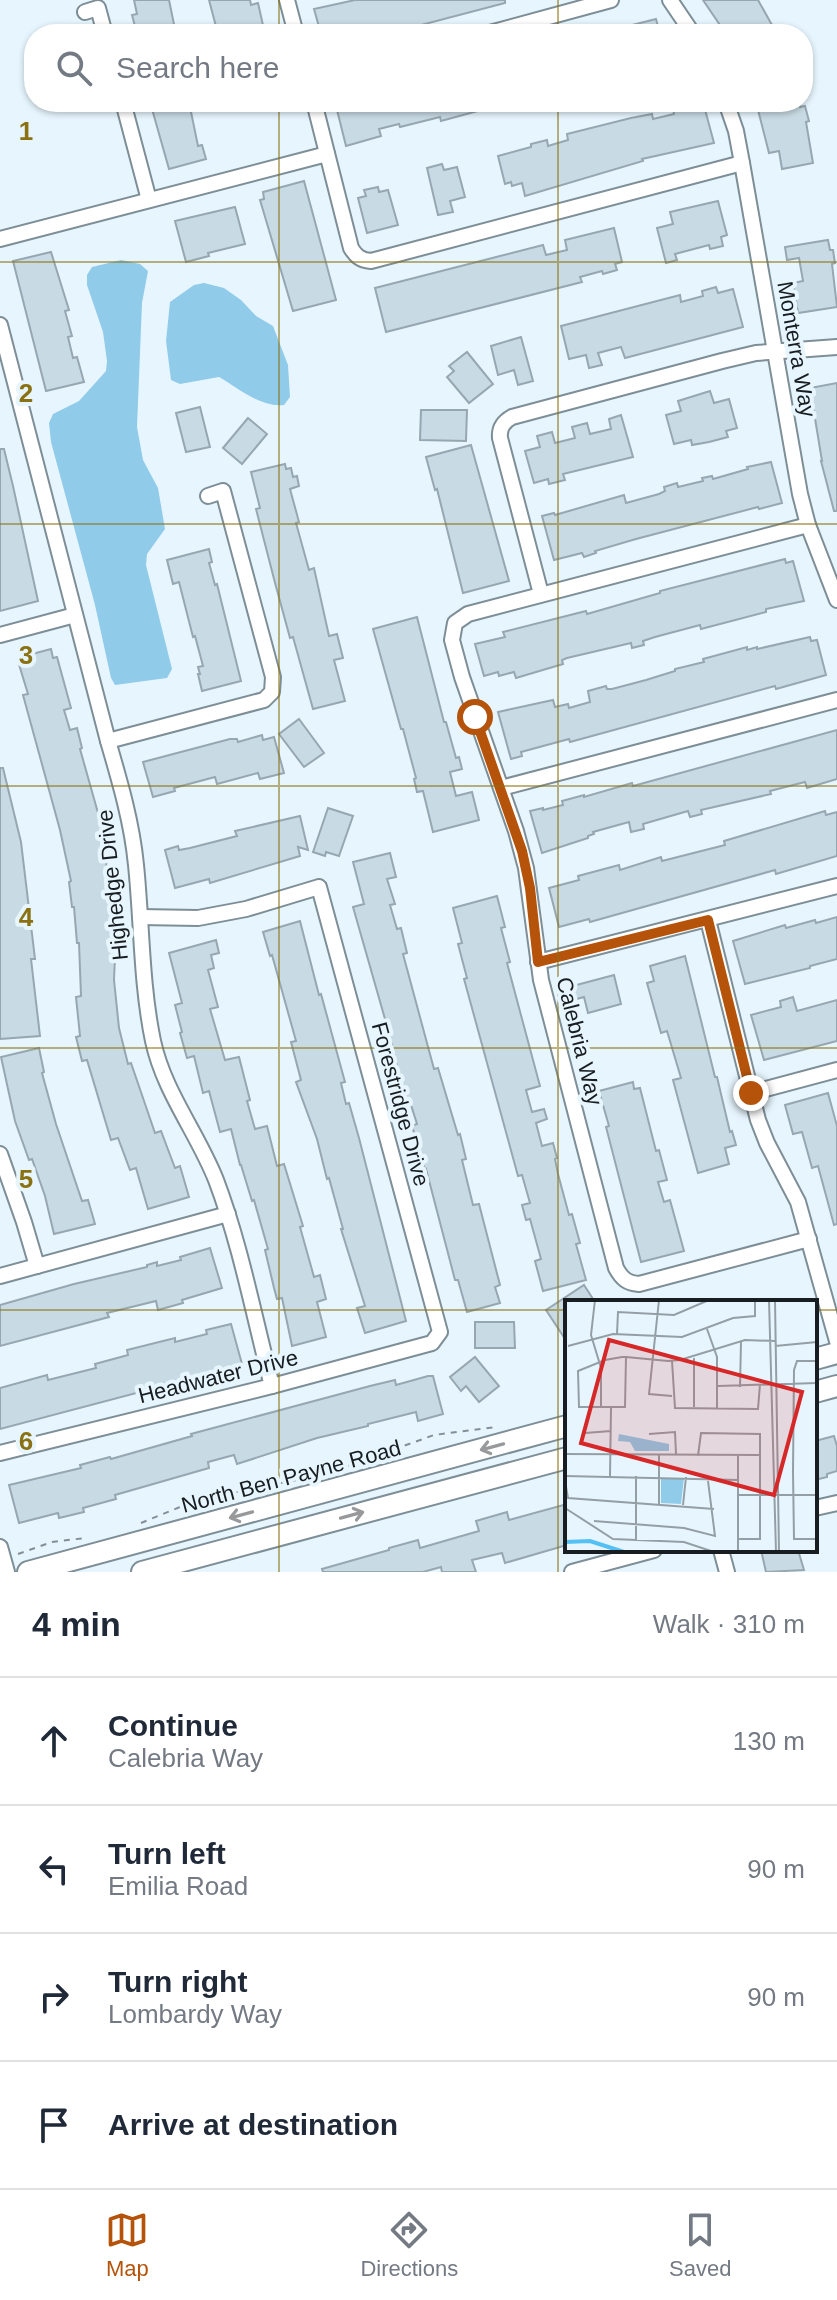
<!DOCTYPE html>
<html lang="en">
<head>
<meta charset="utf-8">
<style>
  :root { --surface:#fff; --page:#f6f6f7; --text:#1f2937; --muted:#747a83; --line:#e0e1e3; --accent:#b45309 }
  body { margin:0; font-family:Helvetica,sans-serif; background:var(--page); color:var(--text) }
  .stop { position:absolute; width:24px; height:24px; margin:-18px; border:6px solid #b45309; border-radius:50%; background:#fff }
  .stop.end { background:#b45309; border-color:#fff; box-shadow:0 2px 8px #0008 }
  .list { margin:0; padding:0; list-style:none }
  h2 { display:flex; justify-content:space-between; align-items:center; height:104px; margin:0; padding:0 32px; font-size:34px }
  h2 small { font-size:26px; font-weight:400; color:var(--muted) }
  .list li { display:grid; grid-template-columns:52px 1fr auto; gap:24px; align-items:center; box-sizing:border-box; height:128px; padding:0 32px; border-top:2px solid var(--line) }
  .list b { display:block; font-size:30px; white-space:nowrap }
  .list p { margin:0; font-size:26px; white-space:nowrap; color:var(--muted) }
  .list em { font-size:26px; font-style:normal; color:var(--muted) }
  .icon { flex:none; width:44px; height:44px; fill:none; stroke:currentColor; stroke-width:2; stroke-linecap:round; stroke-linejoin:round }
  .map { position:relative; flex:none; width:837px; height:1572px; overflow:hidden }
  .search { position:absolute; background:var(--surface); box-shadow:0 2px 6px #0004; left:24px; right:24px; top:24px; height:88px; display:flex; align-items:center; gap:20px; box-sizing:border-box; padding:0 28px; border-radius:32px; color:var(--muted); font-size:30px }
  .sheet { height:616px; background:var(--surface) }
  nav { display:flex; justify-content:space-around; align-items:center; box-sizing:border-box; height:112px; border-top:2px solid var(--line); background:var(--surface); font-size:22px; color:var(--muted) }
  nav a { display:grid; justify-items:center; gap:4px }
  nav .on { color:var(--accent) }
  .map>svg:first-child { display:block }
  .green { fill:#91cbea }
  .building { fill:#c8dae3; stroke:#97a7b1; stroke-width:2 }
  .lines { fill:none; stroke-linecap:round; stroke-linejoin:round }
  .street-casing { stroke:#7e8e97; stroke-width:18 }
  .secondary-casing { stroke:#7e8e97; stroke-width:24 }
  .path { stroke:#848f95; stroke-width:2; stroke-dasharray:6 6; stroke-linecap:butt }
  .street { stroke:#fff; stroke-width:14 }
  .secondary { stroke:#fff; stroke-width:20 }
  .oneway { stroke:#97999b }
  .route { stroke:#b45309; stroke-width:10 }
  .grid { fill:none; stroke:#8a7214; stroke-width:2; stroke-opacity:0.55 }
  .labels { text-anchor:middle; stroke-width:8; stroke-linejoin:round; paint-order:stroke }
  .street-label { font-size:22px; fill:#171d20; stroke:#e7f6fe }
  .inset-river { fill:none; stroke:#54c0f4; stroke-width:4 }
  .inset-road { fill:none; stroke:#949fa5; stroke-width:2 }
  .view { fill:#d62828; fill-opacity:0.15; stroke:#d62828; stroke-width:4 }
  .inset-edge { fill:none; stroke:#171d20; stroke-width:4 }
  .grid-label { font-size:26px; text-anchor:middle; font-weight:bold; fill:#8a7214; stroke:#e7f6fe; stroke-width:8; stroke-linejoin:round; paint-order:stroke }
</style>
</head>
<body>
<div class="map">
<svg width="837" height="1572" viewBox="0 0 837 1572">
  <rect width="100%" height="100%" fill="#e7f6fe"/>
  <g class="green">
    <path d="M121,260L140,264L148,271L142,303L137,427L143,460L158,488L165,529L147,554L146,565L172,669L167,678L115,685L111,678L95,605L51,442L49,423L53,414L79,401L106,371L107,361L103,332L87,285V275L92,267Z"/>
    <path d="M204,283L224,288L241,300L256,316L273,326L288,365L290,397L284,405C261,408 238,388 219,377L180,384L171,380L166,341L170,302L194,285Z"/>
  </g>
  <g class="building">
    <path d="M134,0H169L176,34H137L132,15L137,14Z"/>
    <path d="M209,0H250L251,5L258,3L265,34H218Z"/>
    <path d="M355,0H505V3L387,34H321L314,9Z"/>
    <path d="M703,0H758L777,34H726Z"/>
    <path d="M656,19L660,34H612V30Z"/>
    <path d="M177,102H189L198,146L202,145L206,159L169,169L152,109Z"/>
    <path d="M335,102H495L496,106L441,121L440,117L400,127L399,124L379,129L381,136L346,146Z"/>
    <path d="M695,102H703L714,143L642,159L643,161L525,196L522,183L512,186L511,182L505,184L498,156L531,147V144L547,140L548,146L568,140L567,134L631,118L652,114L653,119L674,114L673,108Z"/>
    <path d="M756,102H798L800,107L805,106L809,121L806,122L813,163L782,169L779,151L769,153Z"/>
    <path d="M442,164L444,170L457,167L465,197L450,201L453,212L438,215L427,168Z"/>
    <path d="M304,181L336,300L293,311L260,200L264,199L263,192Z"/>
    <path d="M378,187L379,192L388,190L398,225L367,233L358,198L366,196L364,190Z"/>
    <path d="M718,201L727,235L721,237L723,246L710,249L709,245L675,254L677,260L666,263L657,228L673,224L670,212Z"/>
    <path d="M235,207L245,244L208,253L209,256L186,262L175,221Z"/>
    <path d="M614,228L622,262L615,264L617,270L603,274L602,271L580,277L582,282L386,332L375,288L543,245L546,255L567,250L565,240Z"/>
    <path d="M828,240L830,250H833L835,263L832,264L837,307L798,313L793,283L803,281L799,258L787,260L785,247Z"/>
    <path d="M51,252L69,310L65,311L72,336L68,337L73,358L77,357L84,382L46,391L13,261Z"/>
    <path d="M716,287L718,293L733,289L743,327L625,358L621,347L598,353L602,365L589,368L586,355L569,359L561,326L680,295L681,302L703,296L702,291Z"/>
    <path d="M521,337L533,381L518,385L514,370L498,375L491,346Z"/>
    <path d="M467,352L493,384L469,403L447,377L454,371L449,366Z"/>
    <path d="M837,383V511H834L821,461H822L810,388Z"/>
    <path d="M710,391L714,403L729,399L737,428L726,431L728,437L709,442L692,445L691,440L674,444L666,415L681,411L678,401Z"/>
    <path d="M200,407L210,447L186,452L176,413Z"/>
    <path d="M421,410H467L466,441L420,440Z"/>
    <path d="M621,415L633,457L563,474L565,480L549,484L548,479L534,483L525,451L540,447L537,436L552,432L555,443L575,438L572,427L587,423L590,434L611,429L609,419Z"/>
    <path d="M248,418L267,434L242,464L223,448Z"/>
    <path d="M471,445L509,581L463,593L437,489L435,490L426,457Z"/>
    <path d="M0,449H4L13,486L38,601L0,611Z"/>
    <path d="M771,462L782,503L759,509L758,507L636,539L595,551L596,553L584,557L582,553L554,560L542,516L554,513L555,515L624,495L626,503L659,494L665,491L664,487L677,483L678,487L703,481L702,478L712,476L713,479L748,469L747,467Z"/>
    <path d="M285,464L286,469L291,468L293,477L297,476L299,486L290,489L299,522L296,523L309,570L314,568L329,636L337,634L343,658L334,660L345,701L313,709L293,637L290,638L274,579L256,509L260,508L251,472Z"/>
    <path d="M209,549L212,562L209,563L215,585L217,584L241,681L202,691L198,674H200L198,667L203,666L195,636L193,637L179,582L173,584L167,560Z"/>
    <path d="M785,559L786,563L793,561L804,601L766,609V612L701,629L700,625L655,637L643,641L644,645L632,648L631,643L567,658L562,660L563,664L516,678L514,672L499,676L498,672L484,676L475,644L505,637L503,632L586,611L587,614L660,593V591Z"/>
    <path d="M417,617L444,722H446L456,758L459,757L462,769L450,772L456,796L472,792L479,820L433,832L423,791L417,792L414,779L416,778L403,729H401L373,629Z"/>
    <path d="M810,637L811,641L817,640L826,675L776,689L775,686L570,742L569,739L521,752L522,756L511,759L498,712L553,700L555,707L568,704L569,708L590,702L588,691L606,686L607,689H612L646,680L675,671V669L704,662L703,659L747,647V650L757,647V649Z"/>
    <path d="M51,649L53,658L57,657L71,708L64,710L70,730L77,728L82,748L80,749L100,820L107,860L106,861L111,902L115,957L114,980L119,1028L128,1064L131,1063L155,1133L161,1131L175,1168L180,1166L189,1197L148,1209L136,1168L130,1170L118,1138L111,1140L87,1060L82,1061L76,1037L80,1036L76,997L81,996L79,943H77L74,907H72L69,882L71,881L60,830L23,695L28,694L17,658Z"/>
    <path d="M299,719L324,753L304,767L279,734Z"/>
    <path d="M837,730V779L807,788L805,782L770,791L771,794L701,810L702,814L690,817L688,811L643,824L644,829L631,832L629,822L593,832L594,834L588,836V838L542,853L530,811L543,808V810L563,805L562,801L584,795V797L632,783L633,786Z"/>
    <path d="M262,735L263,740L274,737L284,773L260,779L258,773L217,784L215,777L174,788L175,791L153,797L143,762L230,739H237L238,742Z"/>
    <path d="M0,768H3L21,842L35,959H31L40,1036L0,1039Z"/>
    <path d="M328,808L353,816L339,856L326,852L325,856L313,852Z"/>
    <path d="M825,811L826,815L837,812V856L776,874L775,870L590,922L589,919L559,927L549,888L579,880L578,876L619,865L620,870L661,857L662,861L725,845L724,841Z"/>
    <path d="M300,816L308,850L298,847L300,856L210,883L209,879L175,888L165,850L178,846L179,850L190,848L237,836L235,831Z"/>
    <path d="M390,853L396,877L387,879L395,904L390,905L397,929L401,928L407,953L403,954L434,1069L438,1068L458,1135L460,1134L466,1159L462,1160L473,1205L479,1204L500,1285L495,1287L500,1303L467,1312L458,1280H455L426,1169L425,1170L412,1126L417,1124L410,1102L406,1103L389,1033L353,907L364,904L353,862Z"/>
    <path d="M497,896L505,927L501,928L510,962L507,963L540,1086L526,1090L532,1112L544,1109L547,1119L536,1123L542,1146L553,1143L557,1158L555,1159L558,1174L569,1215L572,1214L580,1243L576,1244L586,1280L543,1291L535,1261L541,1259L530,1219L526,1220L522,1205L530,1203L522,1175L518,1176L464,979L467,978L458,944L462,943L453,908Z"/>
    <path d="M837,917V959L810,966V968L745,984L733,941L785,925L786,928L815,920L816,923Z"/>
    <path d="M300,921L319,995L321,994L345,1082L341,1083L346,1104L349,1103L359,1138L406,1321L365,1333L357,1308L365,1306L341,1229H343L329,1178L327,1179L317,1139L296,1082L301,1080L291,1042L296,1041L272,955L270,956L263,932Z"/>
    <path d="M216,940L219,953L211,955L214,968L208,970L218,1007L210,1009L225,1060L239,1057L250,1100L247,1101L255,1129L267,1126L277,1166L284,1164L303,1226L300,1227L314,1277L320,1275L326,1299L317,1302L326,1337L292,1346L282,1298L277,1299L274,1288L265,1250L268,1249L254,1200L252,1201L241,1165H240L231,1129L220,1132L209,1091L203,1093L194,1056L187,1058L180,1033L182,1032L175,1005L182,1003L169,953Z"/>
    <path d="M685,956L715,1077H717L730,1132L732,1131L736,1145L725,1148L729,1164L698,1173L673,1080L681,1078L667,1031L661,1033L647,983L654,981L650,966Z"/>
    <path d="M614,975L621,1004L588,1013L584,997L573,1000L569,987Z"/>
    <path d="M793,997L797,1011L837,1000V1041L764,1060L751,1015L781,1007L780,1001Z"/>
    <path d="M39,1048L44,1072L42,1073L56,1124L82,1201L88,1200L95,1224L54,1234L45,1196L32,1159L29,1160L15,1121L1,1057Z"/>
    <path d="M633,1082L634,1089L640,1088L656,1151L659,1150L667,1180L658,1182L664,1202L670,1200L684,1251L641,1262L606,1127L609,1126L599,1091Z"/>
    <path d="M828,1093L837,1126V1224L834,1225L818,1166L812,1168L802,1132L793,1134L785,1105Z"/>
    <path d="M210,1248L222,1288L182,1300L183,1303L158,1310L156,1301L107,1313L109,1317L0,1346V1305L74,1284L147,1267V1265L157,1262V1266L181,1260L180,1257Z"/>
    <path d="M584,1285L595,1302H567V1342L546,1310Z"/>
    <path d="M475,1322H514L515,1348H475Z"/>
    <path d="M231,1324L242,1364L163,1384V1386L0,1429V1388L47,1375L48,1380L96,1368L95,1364L128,1355L127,1350L175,1338V1342L207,1334L206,1330Z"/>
    <path d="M475,1357L499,1386L479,1402L466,1386L461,1391L450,1377Z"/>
    <path d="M428,1376H433L443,1414L418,1421L416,1412L368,1424V1426L317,1438L237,1464L234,1455L208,1462L209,1468L115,1495L116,1499L83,1508L84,1512L59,1518L58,1513L19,1523L9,1485L81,1468L80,1465L110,1457L111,1459L192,1436L191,1434L370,1386L395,1380L396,1385Z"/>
    <path d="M834,1436L837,1446V1471L827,1474V1477L815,1480V1441Z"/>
    <path d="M567,1504V1545L505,1563L502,1553L472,1560L476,1572H442L441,1567L423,1572H323L322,1569L389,1550V1548L418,1540L420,1548L479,1531L476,1521L507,1512L509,1520Z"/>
    <path d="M761,1550H798L804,1570L766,1572Z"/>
  </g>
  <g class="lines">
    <defs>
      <g id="street">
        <path d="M287,0L296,34"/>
        <path d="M670,0L693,34"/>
        <path d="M85,12L98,8L105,34"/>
        <path d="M486,34L611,0"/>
        <path d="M123,102L149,200"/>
        <path d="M314,102L351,248C356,256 360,260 371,261L742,163"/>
        <path d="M726,102L736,131L742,163L800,494L808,525L837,600"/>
        <path d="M0,239L327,154"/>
        <path d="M0,325L108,741C120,782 132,823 136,865C142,924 141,983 153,1041C164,1092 197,1132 216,1180C241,1246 254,1317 272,1386"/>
        <path d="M808,525L468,614L455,623L452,640L462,677L516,831L526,868L541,980L616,1268C622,1279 627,1283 639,1284L809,1239"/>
        <path d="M541,594L500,438C499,428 503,422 512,417L722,361L756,353L837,347"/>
        <path d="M0,635L75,615"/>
        <path d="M108,741L264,700L272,692L273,677L223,491L208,496"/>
        <path d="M501,788L837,700"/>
        <path d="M708,920L758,1120L767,1143L798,1202L837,1341"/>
        <path d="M538,962L837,886"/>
        <path d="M751,1093L837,1070"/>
        <path d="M0,1154L24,1222L37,1266"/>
        <path d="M0,1276L228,1214"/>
        <path d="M0,1453L272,1386L432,1343L440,1332L319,887L246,909L198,918L140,917"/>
        <path d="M815,1508L837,1503"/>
        <path d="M0,1547L7,1572"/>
        <path d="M721,1550L727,1572"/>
        <path d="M572,1572L654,1550"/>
      </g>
      <g id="secondary">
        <path d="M815,1359L837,1353"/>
        <path d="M815,1392L837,1386"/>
        <path d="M28,1572L567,1426"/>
        <path d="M142,1572L567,1458"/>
      </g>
    </defs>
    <use href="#street" class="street-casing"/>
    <use href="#secondary" class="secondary-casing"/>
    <g class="path">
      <path d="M337,1470L434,1435L496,1427"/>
      <path d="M141,1523L197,1500L312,1477"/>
      <path d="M18,1554L52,1542L85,1538"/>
    </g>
    <use href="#street" class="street"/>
    <use href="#secondary" class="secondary"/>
  </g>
  <defs><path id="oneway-shaft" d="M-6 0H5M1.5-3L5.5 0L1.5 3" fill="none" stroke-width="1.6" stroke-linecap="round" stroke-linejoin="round" transform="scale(2)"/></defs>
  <g class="oneway">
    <use href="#oneway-shaft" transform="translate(492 1447) rotate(165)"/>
    <use href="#oneway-shaft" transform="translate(241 1515) rotate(165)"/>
    <use href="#oneway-shaft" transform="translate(352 1515) rotate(-15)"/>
  </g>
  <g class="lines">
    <path class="route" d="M475,717L522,851L530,888L538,962L708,920L751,1093"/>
  </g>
  <path class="grid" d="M279,0V34M558,0V34M279,102V1572M558,102V1572M0,262H837M0,524H837M0,786H837M0,1048H837M0,1310H567M815,1310H837"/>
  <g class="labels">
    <g class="street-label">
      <text transform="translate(797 349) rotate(80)" y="8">Monterra Way</text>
      <text transform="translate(112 885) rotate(-96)" y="8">Highedge Drive</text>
      <text transform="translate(580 1041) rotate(76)" y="8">Calebria Way</text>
      <text transform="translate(401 1104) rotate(75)" y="8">Forestridge Drive</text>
      <text transform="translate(218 1376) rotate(-14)" y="8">Headwater Drive</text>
      <text transform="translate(291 1476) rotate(-15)" y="8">North Ben Payne Road</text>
    </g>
  </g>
  <g transform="translate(565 1300)">
    <rect width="252" height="252" fill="#e7f6fe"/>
    <path d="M54,134L104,144V151H70L65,142L53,141ZM96,178H119L116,204L96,203Z" fill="#91cbea"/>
    <path class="inset-river" d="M0,242L25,241L59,252"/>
    <path class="inset-road" d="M30,0L26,35L36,68V108M94,0L84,94L107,96M204,0L211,252M210,0L214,252M142,29L152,57V108M52,34L53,12L109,15L144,0M3,46L48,34L117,37L168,18L190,16V0M210,46L252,42M61,57L60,107H14L13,71L40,60L57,57H61L103,61L115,60L180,40L210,41M129,58V107M107,61L110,108L193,109L195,84M252,61H232L229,70L228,172L229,239H252M153,86L252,83M175,87L176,42M20,133L46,131M84,134L110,132L111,154M0,154L195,155M173,155V252M133,156L136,133L195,134V239H173M0,176L173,180M45,176L46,108M71,176V241M0,181L3,198L149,209M173,195H252M94,204V154M118,205L121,177M0,208L48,239L119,242L149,252M29,221L119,228L150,236L143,181"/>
    <path class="view" d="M44,40L237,92L209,195L16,143Z"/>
    <rect width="252" height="252" class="inset-edge"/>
  </g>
  <g class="grid-label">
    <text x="26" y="140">1</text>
    <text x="26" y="402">2</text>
    <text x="26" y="664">3</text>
    <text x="26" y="926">4</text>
    <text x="26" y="1188">5</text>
    <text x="26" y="1450">6</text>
  </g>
</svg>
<div class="stop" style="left:475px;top:717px"></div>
<div class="stop end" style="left:751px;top:1093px"></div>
<div class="search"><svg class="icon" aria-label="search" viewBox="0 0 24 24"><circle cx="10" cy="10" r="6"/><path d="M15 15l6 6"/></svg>Search here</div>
</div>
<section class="sheet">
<h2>4 min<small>Walk · 310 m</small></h2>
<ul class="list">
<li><svg class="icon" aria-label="ahead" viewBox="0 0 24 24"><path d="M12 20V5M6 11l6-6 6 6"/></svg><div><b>Continue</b><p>Calebria Way</p></div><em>130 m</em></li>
<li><svg class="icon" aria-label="left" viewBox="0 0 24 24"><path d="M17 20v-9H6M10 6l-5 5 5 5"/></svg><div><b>Turn left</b><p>Emilia Road</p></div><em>90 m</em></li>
<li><svg class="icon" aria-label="right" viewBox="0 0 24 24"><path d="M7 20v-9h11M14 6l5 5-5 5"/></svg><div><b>Turn right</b><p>Lombardy Way</p></div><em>90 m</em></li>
<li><svg class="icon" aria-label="arrive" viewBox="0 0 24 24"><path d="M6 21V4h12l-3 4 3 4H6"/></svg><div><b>Arrive at destination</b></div></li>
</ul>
</section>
<nav>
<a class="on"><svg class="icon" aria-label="map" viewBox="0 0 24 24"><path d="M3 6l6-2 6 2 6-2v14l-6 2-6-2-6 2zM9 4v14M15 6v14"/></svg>Map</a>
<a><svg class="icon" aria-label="directions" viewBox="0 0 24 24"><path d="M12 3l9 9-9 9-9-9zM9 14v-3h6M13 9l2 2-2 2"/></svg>Directions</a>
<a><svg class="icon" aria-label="saved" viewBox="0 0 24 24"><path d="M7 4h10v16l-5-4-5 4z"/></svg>Saved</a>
</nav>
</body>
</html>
